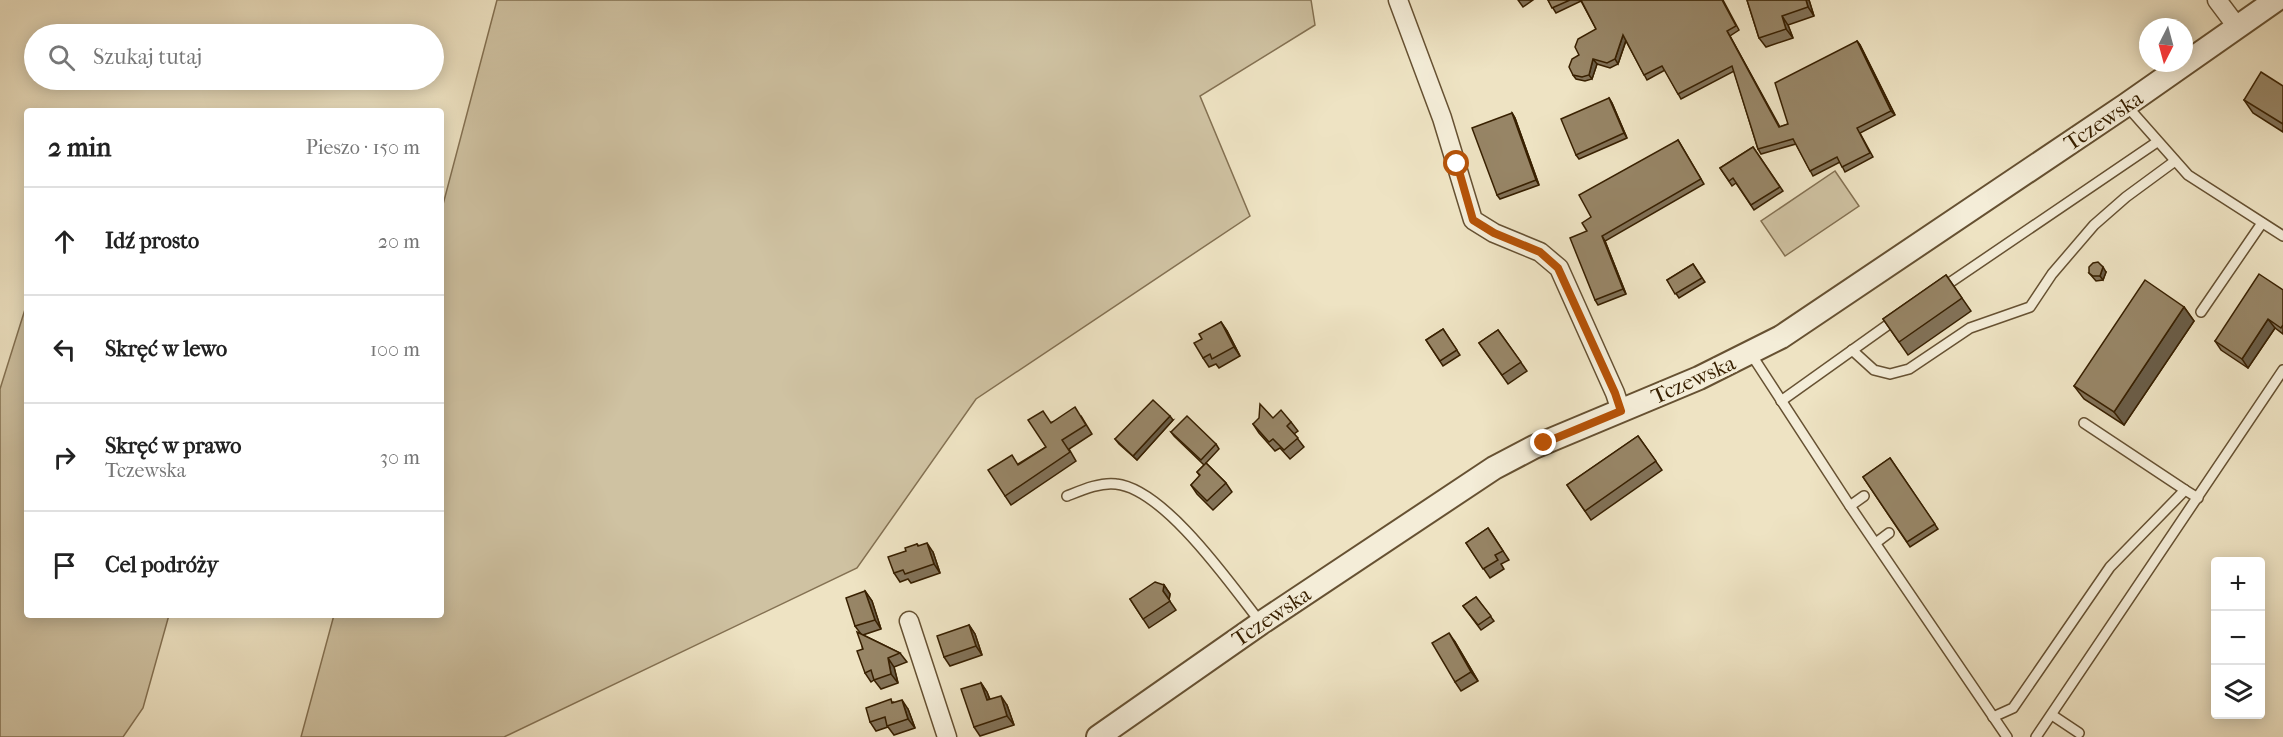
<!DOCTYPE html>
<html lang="pl">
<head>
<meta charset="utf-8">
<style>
  :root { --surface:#fff; --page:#f6f6f6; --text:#222; --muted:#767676; --line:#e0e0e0 }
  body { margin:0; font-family:"IM FELL French Canon",serif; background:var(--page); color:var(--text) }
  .controls { position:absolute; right:18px; bottom:18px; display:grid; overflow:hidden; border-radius:6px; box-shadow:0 3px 15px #0003 }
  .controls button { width:54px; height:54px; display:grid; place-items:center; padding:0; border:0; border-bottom:2px solid var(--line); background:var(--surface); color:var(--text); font:30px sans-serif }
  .compass { position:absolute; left:2139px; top:18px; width:54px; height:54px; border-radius:50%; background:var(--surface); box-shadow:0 3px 15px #0003; rotate:186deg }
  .stop { position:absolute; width:18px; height:18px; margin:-14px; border:4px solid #b45309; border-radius:50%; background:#fff }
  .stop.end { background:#b45309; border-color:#fff; box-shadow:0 2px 6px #0008 }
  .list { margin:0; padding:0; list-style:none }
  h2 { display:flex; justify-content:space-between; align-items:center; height:78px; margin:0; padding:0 24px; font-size:26px }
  h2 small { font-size:20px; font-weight:400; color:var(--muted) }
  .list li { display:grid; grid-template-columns:39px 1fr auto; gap:18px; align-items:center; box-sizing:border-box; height:108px; padding:0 24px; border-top:2px solid var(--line) }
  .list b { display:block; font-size:22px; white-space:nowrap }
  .list p { margin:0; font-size:20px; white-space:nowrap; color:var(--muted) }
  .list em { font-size:20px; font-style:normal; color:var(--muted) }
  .icon { flex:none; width:33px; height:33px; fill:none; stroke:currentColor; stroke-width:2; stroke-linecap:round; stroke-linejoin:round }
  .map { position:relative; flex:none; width:2283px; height:737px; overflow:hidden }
  .search { position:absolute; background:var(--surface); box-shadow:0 3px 15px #0003; left:24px; top:24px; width:420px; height:66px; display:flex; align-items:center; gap:15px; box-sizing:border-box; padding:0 21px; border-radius:33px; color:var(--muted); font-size:22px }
  .panel { position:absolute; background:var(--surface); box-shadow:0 3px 15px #0003; left:24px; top:108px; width:420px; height:510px; border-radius:6px }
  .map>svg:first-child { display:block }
  .green { fill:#cfc2a2; stroke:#847152; stroke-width:1.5 }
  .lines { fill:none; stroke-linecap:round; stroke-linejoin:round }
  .service-casing { stroke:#665132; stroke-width:12 }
  .minor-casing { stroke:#665132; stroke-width:21 }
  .tertiary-casing { stroke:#665132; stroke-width:26 }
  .service { stroke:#f4edd8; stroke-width:9 }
  .minor { stroke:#f4edd8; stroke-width:18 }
  .tertiary { stroke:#f4edd8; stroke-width:22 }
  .wall { fill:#827258; stroke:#382001; stroke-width:1.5 }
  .shaded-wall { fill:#6a5d47; stroke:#382001; stroke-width:1.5 }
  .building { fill:#978566; stroke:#382001; stroke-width:1.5 }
  .route { stroke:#b45309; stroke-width:8 }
  .labels { text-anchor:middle; stroke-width:6; stroke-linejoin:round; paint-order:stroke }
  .street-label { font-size:22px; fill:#382001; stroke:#f4edd8 }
</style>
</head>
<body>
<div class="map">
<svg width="2283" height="737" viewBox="0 0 2283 737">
  <rect width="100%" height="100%" fill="#eee3c3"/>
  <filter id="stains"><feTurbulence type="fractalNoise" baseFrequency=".00333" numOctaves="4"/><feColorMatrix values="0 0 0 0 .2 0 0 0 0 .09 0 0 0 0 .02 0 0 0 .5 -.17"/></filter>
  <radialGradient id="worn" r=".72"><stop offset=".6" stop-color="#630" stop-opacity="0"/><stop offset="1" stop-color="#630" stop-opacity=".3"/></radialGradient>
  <g class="green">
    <path d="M497,0H1311L1315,25L1200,96L1250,216L976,399L857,568L504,737H301L334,615H441V212Z"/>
    <path d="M1835,171L1859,206L1785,256L1761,221Z"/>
    <path d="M27,303V615H169L143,708L123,737H0V389Z"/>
  </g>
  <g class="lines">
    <defs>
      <g id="service">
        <path d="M2126,105L2188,175L2283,236"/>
        <path d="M1942,288L2157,142"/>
        <path d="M2201,312L2262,223"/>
        <path d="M1852,350L1874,370L1890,374L1909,369L1970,328L2030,307L2052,274L2094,225L2126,197L2175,161"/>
        <path d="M1751,354L1850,506L2007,737"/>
        <path d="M1781,401L1896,319"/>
        <path d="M2084,423L2185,490"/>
        <path d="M1067,496C1082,490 1100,482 1116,484C1165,489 1232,586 1261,623"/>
        <path d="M1850,506L1864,496"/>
        <path d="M1877,542L1889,533"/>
        <path d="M2052,715L2079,733"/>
        <path d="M1993,717L2013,708L2110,567L2185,490L2198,498"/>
        <path d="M2036,737L2283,370"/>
      </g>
      <g id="minor">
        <path d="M1398,0L1442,118L1473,220L1494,233L1540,252L1559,268L1615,393L1621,411"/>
        <path d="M2217,0L2238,28"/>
        <path d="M909,621L947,737"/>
      </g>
      <path id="tertiary" d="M1098,737L1261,623L1494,468L1534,447L1699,378L1781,337L2126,105L2276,0"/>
    </defs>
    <use href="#service" class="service-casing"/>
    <use href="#minor" class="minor-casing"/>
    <use href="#tertiary" class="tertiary-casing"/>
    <use href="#service" class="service"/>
    <use href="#minor" class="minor"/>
    <use href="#tertiary" class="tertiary"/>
  </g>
  <g class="wall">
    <path d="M1518,0H1533L1523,7Z"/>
    <path d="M1548,0H1723L1739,30L1730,36L1780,127L1788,124L1857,41L1860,45L1895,115L1860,133L1873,157L1845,172L1840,162L1813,176L1796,144L1761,154L1758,149L1734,71L1681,99L1665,70L1647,80L1626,41L1618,64L1610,68L1597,64L1592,79L1585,81L1576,79L1573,75L1579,55L1596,29L1581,1L1556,13Z"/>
    <path d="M1747,0H1809L1814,16L1788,25L1793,38L1766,47L1759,38Z"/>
    <path d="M2283,86V132L2253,113L2244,100Z"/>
    <path d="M1609,98L1612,103L1627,138L1579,159L1576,155Z"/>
    <path d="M1512,113L1515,118L1539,185L1500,199L1497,195Z"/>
    <path d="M1678,140L1704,184L1605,241L1626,294L1598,305L1595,300L1587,231L1591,217Z"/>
    <path d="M1753,147L1783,191L1754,210L1736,183L1732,186L1720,168Z"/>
    <path d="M1693,264L1705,282L1679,298L1667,280Z"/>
    <path d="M2106,272L2103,280L2096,281L2089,273Z"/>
    <path d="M1946,275L1971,311L1908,355L1883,319Z"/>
    <path d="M2283,290V334L2275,328L2248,368L2221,350L2215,341Z"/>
    <path d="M2184,307L2194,321L2124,425L2084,399L2074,386Z"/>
    <path d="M1221,322L1227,331L1240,356L1219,368L1216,364L1209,367L1203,358L1202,339Z"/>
    <path d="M1443,329L1460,355L1443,366L1426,340Z"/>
    <path d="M1498,330L1527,371L1508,384L1479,343Z"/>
    <path d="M1081,416L1092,434L1069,449L1076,461L1011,505L1005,496L1018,464L1046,447L1052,422Z"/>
    <path d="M1273,418L1291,422L1298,431L1294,434L1304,447L1290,459L1280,448L1275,451L1259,433L1253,424Z"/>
    <path d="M1173,420L1137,460L1119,444L1115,439Z"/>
    <path d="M1171,432L1216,444L1219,449L1206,463L1226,483L1232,492L1213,510L1197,494L1191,485L1200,476L1197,472L1204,465L1174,436Z"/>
    <path d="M1638,436L1662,470L1591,520L1567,485Z"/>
    <path d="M1890,458L1938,529L1910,547L1863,477Z"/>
    <path d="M1488,528L1509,560L1501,564L1504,569L1490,578L1466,543Z"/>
    <path d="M917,544L919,546L933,552L940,573L911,583L908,579L900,582L894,573L906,551Z"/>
    <path d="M1164,585L1170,594L1169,600L1176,610L1149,628L1130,599Z"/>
    <path d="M865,591L872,601L881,629L863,635L900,653L907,662L894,667L898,683L881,689L874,680L871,682L865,673L861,634L855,626Z"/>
    <path d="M1476,597L1494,621L1481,630L1463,606Z"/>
    <path d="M969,625L975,634L982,655L950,666L944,657Z"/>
    <path d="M1455,642L1478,681L1461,691L1455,682Z"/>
    <path d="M981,683L987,692L990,699L1007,705L1014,725L980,736L974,727Z"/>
    <path d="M893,702L908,709L915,728L894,735L888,727L876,731L870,722Z"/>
  </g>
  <g class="shaded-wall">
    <path d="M1806,0H1809L1814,16L1808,7Z"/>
    <path d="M1782,16L1788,25L1793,38L1786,29Z"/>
    <path d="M1727,31L1730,36L1782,132L1779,127Z"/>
    <path d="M1623,35L1626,40L1618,64L1615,59Z"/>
    <path d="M1857,41L1860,45L1895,115L1891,111Z"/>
    <path d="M1593,59L1597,64L1592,79L1589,75Z"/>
    <path d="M1609,98L1612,103L1627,138L1624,133Z"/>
    <path d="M1512,113L1515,118L1539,185L1536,180Z"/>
    <path d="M1602,236L1605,241L1626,294L1623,289Z"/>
    <path d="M2103,267L2106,272L2103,280L2100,276Z"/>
    <path d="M2184,307L2194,321L2124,425L2114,412Z"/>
    <path d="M2268,319L2275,328L2248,368L2242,359Z"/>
    <path d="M1221,322L1227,331L1240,356L1234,347Z"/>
    <path d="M1170,416L1173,420L1137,460L1133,456Z"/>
    <path d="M927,543L933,552L940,573L934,564Z"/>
    <path d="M1164,585L1170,594L1169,600L1163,591Z"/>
    <path d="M865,591L872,601L881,629L875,620Z"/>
    <path d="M969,625L975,634L982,655L976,646Z"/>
    <path d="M1449,633L1455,642L1478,681L1471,672Z"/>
    <path d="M888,658L894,667L898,683L891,674Z"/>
    <path d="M981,683L987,692L993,709L987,700Z"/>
    <path d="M1001,696L1007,705L1014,725L1007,716Z"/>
    <path d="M902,700L908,709L915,728L908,719Z"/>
  </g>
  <g class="building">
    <path d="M1548,0H1570L1552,8Z"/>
    <path d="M1581,0H1722L1736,26L1727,31L1779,127L1788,124L1775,83L1857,41L1891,111L1857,128L1870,153L1842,167L1837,157L1810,171L1793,139L1758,149L1732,66L1678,94L1662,66L1644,75L1623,35L1615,59L1607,63L1593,59L1589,75L1582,77L1573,75L1569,67L1572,59L1579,55L1575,47L1578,39L1596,29Z"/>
    <path d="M1747,0H1806L1808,7L1782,16L1786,29L1759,38Z"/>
    <path d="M2261,72L2283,86V124L2244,100Z"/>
    <path d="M1609,98L1624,133L1576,155L1561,119Z"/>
    <path d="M1512,113L1536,180L1497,195L1472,128Z"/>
    <path d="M1678,140L1701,179L1602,236L1623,289L1595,300L1570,238L1587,231L1582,223L1591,217L1579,195Z"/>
    <path d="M1753,147L1780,187L1751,205L1733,178L1729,181L1720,168Z"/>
    <path d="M2098,262L2103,267L2100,276H2093L2089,273V267L2093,263Z"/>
    <path d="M1693,264L1702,278L1675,294L1667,280Z"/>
    <path d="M2259,274L2283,290V325L2281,328L2268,319L2242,359L2215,341Z"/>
    <path d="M1946,275L1962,298L1899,342L1883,319Z"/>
    <path d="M2145,280L2184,307L2114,412L2074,386Z"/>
    <path d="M1221,322L1234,347L1212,359L1210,354L1203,358L1194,343L1202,339L1199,334Z"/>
    <path d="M1443,329L1457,350L1440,361L1426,340Z"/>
    <path d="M1498,330L1521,362L1502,375L1479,343Z"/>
    <path d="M1153,400L1170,416L1133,456L1115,439Z"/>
    <path d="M1260,404L1273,418L1281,410L1291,422L1287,426L1298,438L1284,450L1273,439L1269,442L1253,424L1259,418Z"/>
    <path d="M1075,407L1086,425L1062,440L1070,452L1005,496L988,470L1012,455L1018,465L1046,447L1028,420L1043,411L1051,423Z"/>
    <path d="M1187,416L1216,444L1201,460L1171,432Z"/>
    <path d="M1638,436L1656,461L1585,511L1567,485Z"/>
    <path d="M1890,458L1935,524L1907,542L1863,477Z"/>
    <path d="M1206,463L1226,483L1207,501L1191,485L1200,475L1197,472Z"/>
    <path d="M1488,528L1503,551L1495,555L1498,560L1483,569L1466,543Z"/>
    <path d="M927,543L934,564L905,574L903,570L894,573L888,557L906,551L905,548L917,544L918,546Z"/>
    <path d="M1155,582L1164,585L1163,591L1170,601L1143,619L1130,599Z"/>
    <path d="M865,591L875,620L855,626L846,598Z"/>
    <path d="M1476,597L1491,616L1478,625L1463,606Z"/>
    <path d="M969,625L976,646L944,657L937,636Z"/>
    <path d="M857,632L900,653L888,658L891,674L874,680L871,670L865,673L857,651L863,649Z"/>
    <path d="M1449,633L1471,672L1455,682L1432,643Z"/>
    <path d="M981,683L987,700L1001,696L1007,716L974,727L961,689Z"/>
    <path d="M891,699L892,703L902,700L908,719L887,726L885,717L870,722L866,708Z"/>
  </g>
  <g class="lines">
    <path class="route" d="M1457,164L1473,220L1494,233L1540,252L1558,268L1615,393L1621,411L1544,443"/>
  </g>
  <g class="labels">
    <g class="street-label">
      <text transform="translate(2103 120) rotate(-34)" y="8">Tczewska</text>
      <text transform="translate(1693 379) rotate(-24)" y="8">Tczewska</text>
      <text transform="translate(1271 616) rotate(-34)" y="8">Tczewska</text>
    </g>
  </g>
  <rect width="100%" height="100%" filter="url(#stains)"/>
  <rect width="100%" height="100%" fill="url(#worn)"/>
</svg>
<div class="controls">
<button>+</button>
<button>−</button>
<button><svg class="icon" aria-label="layers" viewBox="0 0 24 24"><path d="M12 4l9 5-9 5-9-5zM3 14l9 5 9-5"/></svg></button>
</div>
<svg class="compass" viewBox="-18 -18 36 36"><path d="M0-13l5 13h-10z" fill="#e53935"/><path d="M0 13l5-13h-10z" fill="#767676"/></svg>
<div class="stop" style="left:1457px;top:164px"></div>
<div class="stop end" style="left:1544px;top:443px"></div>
<div class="search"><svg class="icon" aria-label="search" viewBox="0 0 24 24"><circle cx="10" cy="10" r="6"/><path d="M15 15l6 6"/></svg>Szukaj tutaj</div>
<section class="panel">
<h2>2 min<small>Pieszo · 150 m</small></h2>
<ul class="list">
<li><svg class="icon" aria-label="ahead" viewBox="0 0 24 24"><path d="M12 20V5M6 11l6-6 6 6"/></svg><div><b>Idź prosto</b></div><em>20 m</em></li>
<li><svg class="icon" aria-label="left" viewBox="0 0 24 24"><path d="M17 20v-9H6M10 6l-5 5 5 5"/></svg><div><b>Skręć w lewo</b></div><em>100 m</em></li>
<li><svg class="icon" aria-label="right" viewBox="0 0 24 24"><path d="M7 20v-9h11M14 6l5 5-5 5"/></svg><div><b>Skręć w prawo</b><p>Tczewska</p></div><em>30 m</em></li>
<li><svg class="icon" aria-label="arrive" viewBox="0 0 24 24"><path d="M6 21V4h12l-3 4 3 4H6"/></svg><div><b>Cel podróży</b></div></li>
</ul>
</section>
</div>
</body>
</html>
